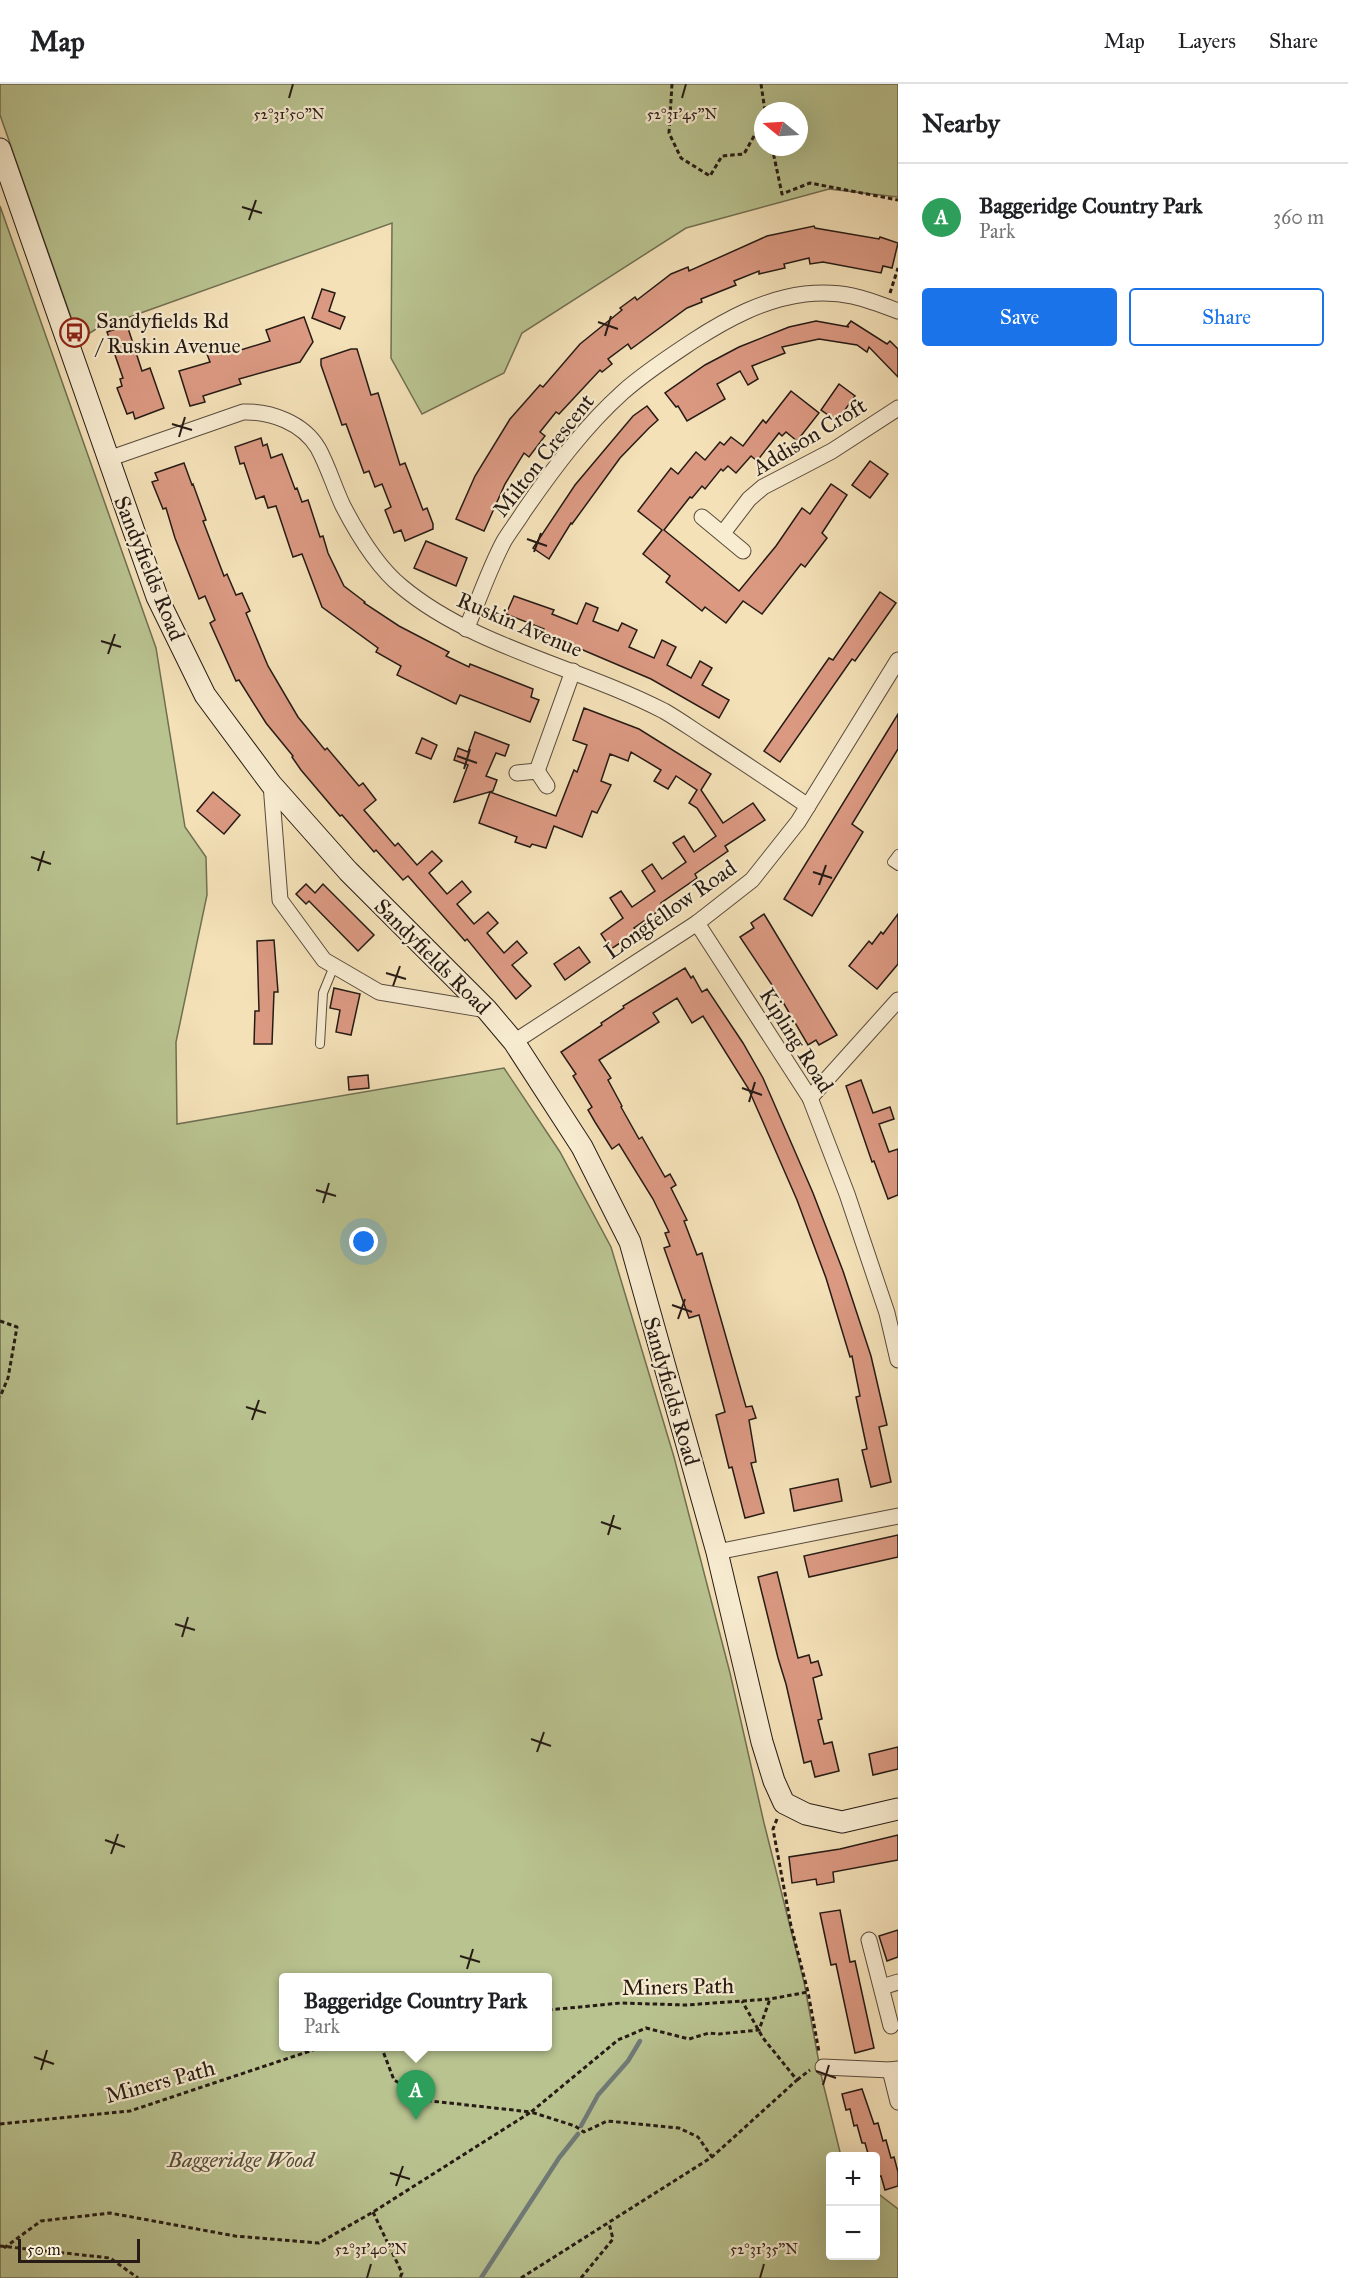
<!DOCTYPE html>
<html lang="en">
<head>
<meta charset="utf-8">
<style>
  :root { --surface:#fff; --page:#f6f6f6; --text:#202124; --muted:#757577; --line:#e0e0e0; --accent:#1a73e8 }
  body { margin:0; font-family:"IM FELL Great Primer",serif; background:var(--page); color:var(--text) }
  .controls { position:absolute; right:18px; bottom:18px; display:grid; overflow:hidden; border-radius:6px; box-shadow:0 6px 24px #0002 }
  .controls button { width:54px; height:54px; display:grid; place-items:center; padding:0; border:0; border-bottom:2px solid var(--line); background:var(--surface); color:var(--text); font:30px sans-serif }
  .compass { position:absolute; left:754px; top:18px; width:54px; height:54px; border-radius:50%; background:var(--surface); box-shadow:0 6px 24px #0002; rotate:288deg }
  .scale { position:absolute; left:18px; bottom:15px; width:122px; box-sizing:border-box; padding-left:6px; border:3px solid #261b15; border-top:0; font-size:16px; line-height:21px; white-space:nowrap; color:#261b15; -webkit-text-stroke:4px #f8ecd1; paint-order:stroke }
  .you { position:absolute; left:364px; top:1158px; width:21px; height:21px; margin:-15px; border:4px solid #fff; border-radius:50%; background:#1a73e8; box-shadow:0 0 0 9px #1a73e833 }
  .badge { display:grid; place-items:center; width:39px; height:39px; border-radius:50%; background:var(--accent); color:#fff; font-size:20px; font-weight:700 }
  .pin { position:absolute; translate:-50% -50px; filter:drop-shadow(0 2px 3px #0008) }
  .pin::after { content:''; position:absolute; top:32px; width:21px; height:18px; background:inherit; clip-path:polygon(0 0,100% 0,50% 100%) }
  .popup { position:absolute; left:279px; top:1889px; width:273px; height:78px; box-sizing:border-box; display:grid; place-content:center; border-radius:6px; background:var(--surface); filter:drop-shadow(0 2px 4px #0005); font-size:20px; white-space:nowrap; color:var(--muted) }
  .popup b { font-size:22px; color:var(--text) }
  .popup::after { content:''; position:absolute; left:50%; top:100%; margin-left:-12px; border:12px solid transparent; border-top-color:var(--surface) }
  .list { margin:0; padding:0; list-style:none }
  h2 { display:flex; justify-content:space-between; align-items:center; height:78px; margin:0; padding:0 24px; font-size:26px }
  h2 small { font-size:20px; font-weight:400; color:var(--muted) }
  .list li { display:grid; grid-template-columns:39px 1fr auto; gap:18px; align-items:center; box-sizing:border-box; height:108px; padding:0 24px; border-top:2px solid var(--line) }
  .list b { display:block; font-size:22px; white-space:nowrap }
  .list p { margin:0; font-size:20px; white-space:nowrap; color:var(--muted) }
  .list em { font-size:20px; font-style:normal; color:var(--muted) }
  .actions { display:flex; gap:12px; padding:18px 24px }
  .actions a { flex:1; padding:14px 0; border:2px solid var(--accent); border-radius:6px; text-align:center; font-size:21px; color:var(--accent) }
  .actions .main { background:var(--accent); color:#fff }
  .map { position:relative; flex:none; width:898px; height:2194px; overflow:hidden }
  header { display:flex; align-items:center; gap:36px; box-sizing:border-box; height:84px; padding:0 30px; background:var(--surface); border-bottom:2px solid var(--line) }
  header strong { font-size:28px }
  nav { display:flex; gap:33px; margin-inline-start:auto; font-size:21px }
  main { display:flex }
  aside { flex:1; background:var(--surface) }
  .map>svg:first-child { display:block }
  .green { fill:#b9c390; stroke:#706f52; stroke-width:1.5; fill-rule:evenodd }
  .lines { fill:none; stroke-linecap:round; stroke-linejoin:round }
  .stream { stroke:#707b78; stroke-width:4.5 }
  .building { fill:#db9982; stroke:#261b15; stroke-width:1.5 }
  .lane-casing { stroke:#5a4c3e; stroke-width:10 }
  .street-casing { stroke:#5a4c3e; stroke-width:17 }
  .secondary-casing { stroke:#261b15; stroke-width:23 }
  .path { stroke:#261b15; stroke-width:3; stroke-dasharray:4.5 3; stroke-linecap:butt }
  .lane { stroke:#f8ecd1; stroke-width:8 }
  .street { stroke:#f8ecd1; stroke-width:15 }
  .secondary { stroke:#f8ecd1; stroke-width:21 }
  .ticks { fill:none; stroke:#261b15; stroke-width:2 }
  .labels { text-anchor:middle; stroke-width:4.5; stroke-linejoin:round; paint-order:stroke }
  .poi-label { font-size:22px; fill:#261b15; stroke:#f8ecd1; text-anchor:start }
  .street-label { font-size:22px; fill:#261b15; stroke:#f8ecd1 }
  .park-label { font-size:22px; font-style:italic; fill:#524d3a; stroke:#f8ecd1 }
  .ticks-label { font-size:15px; text-anchor:middle; fill:#261b15; stroke:#f8ecd1; stroke-width:4.5; stroke-linejoin:round; paint-order:stroke }
</style>
</head>
<body>
<header>
<strong>Map</strong>
<nav><a>Map</a><a>Layers</a><a>Share</a></nav>
</header>
<main>
<div class="map">
<svg width="898" height="2194" viewBox="0 0 898 2194">
  <rect width="100%" height="100%" fill="#f4e1b8"/>
  <filter id="stains"><feTurbulence type="fractalNoise" baseFrequency=".00333" numOctaves="4"/><feColorMatrix values="0 0 0 0 .2 0 0 0 0 .09 0 0 0 0 .02 0 0 0 .5 -.17"/></filter>
  <radialGradient id="worn" r=".72"><stop offset=".6" stop-color="#630" stop-opacity="0"/><stop offset="1" stop-color="#630" stop-opacity=".3"/></radialGradient>
  <g class="green">
    <path d="M0,0H898V113L829,105L686,144L522,249L504,289L422,330L391,274L392,139L96,245L79,256L0,31ZM763,27H799V63H763Z"/>
    <path d="M0,122L156,564L185,743L206,773L207,811L176,958L177,1040L504,984L560,1068L611,1163L674,1373L730,1589L764,1739L804,1898L822,1995L841,2072H830V2172H876V2108L898,2125V2194H0ZM284,1894H548V1962H284Z"/>
  </g>
  <g class="lines">
    <g class="stream">
      <path d="M581,2042L598,2011L628,1977L640,1957"/>
      <path d="M481,2194L559,2074L578,2050"/>
    </g>
  </g>
  <g class="building">
    <path d="M814,142L815,144L879,155L880,153L898,159L892,184L883,182L881,189L823,178L810,180L809,174L784,180L785,184L759,190V187L734,197L736,201L701,215L702,218L687,224L631,265L628,260L608,275L612,280L602,288L600,286L559,330L556,328L540,348L545,352L529,373L524,369L505,400L484,447L456,435L475,392L510,335L540,301L543,303L580,260L622,226L620,224L635,213L637,216L671,190L688,183L689,187L767,152Z"/>
    <path d="M322,205L335,209L329,227L345,233L340,245L312,234Z"/>
    <path d="M304,233L313,258L300,278L239,295L241,300L203,312L205,318L190,322L179,287L210,278L207,270L229,263L231,269L270,257L266,246Z"/>
    <path d="M816,237L849,243L847,242L851,237L887,260L890,257L898,265V293L869,263L867,268L857,261L819,255L782,263L785,269L752,282L758,295L748,301L740,287L717,300L725,315L687,337L678,322L676,323L665,309L705,281L739,263L789,243Z"/>
    <path d="M127,241L142,287L150,284L164,324L135,335L133,328L127,330L117,304L122,302L120,295L123,294L107,248Z"/>
    <path d="M351,265H357L371,311L378,309L400,381L405,379L423,426L427,424L433,440V445L405,457L401,446L394,449L385,426L391,423L382,400L375,403L369,387L364,389L346,340L342,341L321,281V275Z"/>
    <path d="M839,300L855,312L837,337L821,326Z"/>
    <path d="M791,307L819,329L797,357L786,348L782,352L779,349L757,377L751,372L736,389L728,382L723,387L721,385L705,405L702,402L692,414L690,413L664,446L739,507L776,462L802,424L810,430L831,400L847,411L822,449L827,454L805,483L801,480L762,530L743,517L726,539L705,523L702,527L666,498L670,492L643,470L662,446L638,427L671,384L678,390L696,368L705,376L720,358L724,361L731,353L743,362L763,336L766,339Z"/>
    <path d="M647,322L658,336L649,344L620,374L572,440L571,439L549,475L533,464L575,401L633,332Z"/>
    <path d="M261,354L263,362L267,360L271,374L282,370L295,405L297,404L302,418L308,416L320,453L323,452L328,469L344,502L365,518L364,519L399,542L449,568L446,572L469,583L470,580L533,605L531,613L539,616L530,638L460,611L456,620L397,591L401,582L376,568L378,564L322,523L302,470L293,473L276,422L268,424L264,412L256,415L244,379L240,380L235,363Z"/>
    <path d="M870,377L888,390L870,414L852,401Z"/>
    <path d="M184,379L192,401L193,400L206,436L203,437L224,492L227,490L236,511L242,509L250,527L246,529L268,582L298,633L325,666L327,664L359,702L363,699L376,716L364,726L395,762L398,759L417,781L432,767L442,777L429,789L447,810L462,797L471,808L457,820L474,840L488,828L498,839L487,849L504,869L517,857L527,869L512,881L531,902L516,915L467,855L465,857L408,792L403,796L376,766L374,768L342,731L340,732L301,686L292,673L293,672L266,639L239,596L236,597L210,539L215,536L205,512L199,515L175,454L166,424L163,425L152,398L158,396L155,389Z"/>
    <path d="M426,457L467,474L456,502L414,484Z"/>
    <path d="M880,508L896,519L855,577L852,575L780,678L764,667L829,574L833,576Z"/>
    <path d="M514,512L554,526L552,530L577,540L586,519L598,524L593,537L618,547L622,539L637,546L629,563L654,574L662,556L676,563L667,581L691,594L700,577L712,584L702,601L729,616L719,634L651,595L543,549L544,545L506,530Z"/>
    <path d="M584,624L639,645L711,690L701,706L723,739L753,719L765,736L725,762L728,767L695,790L697,794L661,819L664,823L634,844L637,848L611,865L601,850L623,834L610,814L621,807L632,823L655,807L642,787L652,780L662,795L686,778L673,759L684,752L694,768L716,752L697,724L689,719L697,706L676,692L668,705L654,697L661,686L631,668L628,677L610,670L601,697L611,701L597,729L592,727L582,753L554,742L546,764L532,760L530,763L515,758L517,753L479,739L490,708L556,732L574,686L577,688L587,661L573,656Z"/>
    <path d="M898,630V665L852,740L863,748L812,832L784,815Z"/>
    <path d="M475,648L509,661L505,672L496,669L486,692L497,696L493,707L454,718L468,681L454,676L458,664L468,668Z"/>
    <path d="M422,654L437,661L431,675L416,669Z"/>
    <path d="M213,708L240,731L224,750L197,727Z"/>
    <path d="M306,800L315,809L323,800L374,851L358,867L309,817L306,820L296,810Z"/>
    <path d="M764,830L837,951L819,961L816,956L808,961L780,913L740,853L754,844L751,839Z"/>
    <path d="M898,830V880L877,905L849,882L869,857L872,860L881,848L883,850Z"/>
    <path d="M274,856L278,908H274L272,960H254L255,927H259L257,857Z"/>
    <path d="M579,863L590,878L565,896L554,880Z"/>
    <path d="M685,884L691,894L693,892L702,908L707,905L743,959L763,994L813,1109L843,1187L871,1272L887,1341L879,1343L891,1398L871,1403L862,1366L867,1365L856,1313L860,1312L852,1272L850,1273L826,1194L797,1116L763,1038L748,1004L703,932L692,939L677,914L653,929L659,938L599,976L611,994L608,996L622,1022L621,1023L639,1055L642,1053L665,1093L670,1090L676,1101L671,1104L687,1136L684,1137L697,1171L702,1169L746,1323L752,1322L756,1334L749,1336L756,1378L751,1379L764,1429L745,1434L732,1383L729,1384L716,1331L725,1328L699,1231L689,1234L664,1164L670,1162L665,1149L669,1148L653,1115L619,1060L612,1065L595,1038L588,1026L592,1023L573,992L576,990L561,968L602,941L601,939L624,924L623,922Z"/>
    <path d="M334,904L360,910L351,951L336,948L340,926L330,924Z"/>
    <path d="M368,991L369,1004L349,1006L348,993Z"/>
    <path d="M861,996L873,1029L890,1023L894,1035L879,1040L889,1068L898,1065V1111L888,1115L874,1077L872,1078L846,1002Z"/>
    <path d="M838,1395L842,1417L794,1427L790,1405Z"/>
    <path d="M898,1451V1473L809,1493L804,1472Z"/>
    <path d="M777,1488L798,1574L809,1571L811,1579L818,1577L822,1591L813,1594L822,1635L818,1636L824,1660L832,1658L839,1687L815,1693L811,1677L804,1679L786,1600L778,1574L758,1493Z"/>
    <path d="M898,1663V1685L873,1691L869,1670Z"/>
    <path d="M898,1751V1776L833,1788L834,1798L817,1801L816,1795L792,1799L789,1773L840,1765Z"/>
    <path d="M840,1826L850,1878L855,1877L874,1964L855,1969L836,1880L831,1881L820,1829Z"/>
    <path d="M898,1846V1873L887,1877L879,1852Z"/>
    <path d="M862,2005L874,2040L878,2039L883,2057L886,2056L891,2074L894,2073L898,2088V2102L885,2106L881,2092L877,2093L876,2073H869L865,2059H862L857,2041L854,2042L850,2025L846,2026L842,2010Z"/>
  </g>
  <g class="lines">
    <defs>
      <g id="lane">
        <path d="M898,770L892,778L898,782"/>
        <path d="M320,960L323,909L334,882"/>
      </g>
      <g id="street">
        <path d="M108,375L243,328C271,327 303,339 318,364C328,382 334,403 343,422C358,451 377,483 402,503C474,563 579,583 664,627C678,635 692,645 706,654C740,676 774,699 808,722"/>
        <path d="M702,433L743,467"/>
        <path d="M723,449L749,415L763,403L832,367L898,324"/>
        <path d="M466,545C479,516 489,485 504,457C510,447 518,437 524,427C553,385 585,342 623,308C644,289 669,273 693,257C727,235 764,215 805,210C843,206 864,214 898,227"/>
        <path d="M537,687L573,587"/>
        <path d="M517,689L537,687L547,702"/>
        <path d="M271,700L280,816L324,876L379,908L487,926"/>
        <path d="M697,839L810,1014L847,1110L887,1229L898,1276"/>
        <path d="M514,958L697,839L752,796L798,738L898,576"/>
        <path d="M810,1014L898,916"/>
        <path d="M717,1468L898,1432"/>
        <path d="M869,1856L891,1942"/>
        <path d="M882,1903L898,1898"/>
        <path d="M823,1983L890,1986L898,1985"/>
        <path d="M890,1986L898,2018"/>
      </g>
      <path id="secondary" d="M0,65L157,513L205,611L271,700L348,787L487,926L514,958L582,1063L630,1158L717,1468L762,1658L774,1697L784,1719L806,1730L842,1738L898,1725"/>
    </defs>
    <use href="#lane" class="lane-casing"/>
    <use href="#street" class="street-casing"/>
    <use href="#secondary" class="secondary-casing"/>
    <g class="path">
      <path d="M672,0L669,49L681,74L710,92L722,72L744,70L763,36"/>
      <path d="M761,0L765,27"/>
      <path d="M772,63L782,110L810,99L898,116"/>
      <path d="M890,209L898,184"/>
      <path d="M0,1237L17,1243L8,1294L0,1313"/>
      <path d="M777,1735L773,1745L791,1842L808,1908L819,1968"/>
      <path d="M548,1926L621,1919L686,1921L770,1915L808,1908"/>
      <path d="M381,1962L394,1996L431,2017L531,2028L618,1956L646,1944L689,1955L709,1949L719,1950L759,1946L770,1915"/>
      <path d="M797,1996L810,1986"/>
      <path d="M0,2040L130,2027L325,1962"/>
      <path d="M373,2128L402,2189L400,2194"/>
      <path d="M0,2162L110,2174L138,2194"/>
      <path d="M4,2164L41,2137L110,2129L235,2152L319,2159L373,2128L531,2028L575,2042L584,2048L607,2037L679,2044L698,2053L712,2073"/>
      <path d="M521,2194L712,2073L797,1996L763,1954L742,1917"/>
      <path d="M581,2194L613,2155L609,2139"/>
    </g>
    <use href="#lane" class="lane"/>
    <use href="#street" class="street"/>
    <use href="#secondary" class="secondary"/>
  </g>
  <path class="ticks" d="M289,14L293,0M682,14L686,0M242,123L262,129M249,136L256,116M598,238L618,245M605,252L611,232M172,340L192,346M179,353L185,333M527,455L547,462M534,468L541,449M101,557L121,563M108,570L115,550M457,672L477,679M464,685L470,665M31,773L51,780M38,787L44,767M813,788L832,794M819,801L826,781M386,889L406,895M393,902L400,882M742,1004L762,1011M749,1018L755,998M316,1106L336,1112M323,1119L329,1099M672,1221L692,1228M678,1235L685,1215M246,1323L266,1329M252,1336L259,1316M601,1438L621,1445M608,1451L614,1431M175,1540L195,1546M182,1553L188,1533M531,1655L551,1662M537,1668L544,1648M105,1756L125,1763M111,1770L118,1750M460,1872L480,1878M467,1885L473,1865M34,1973L54,1980M41,1986L47,1966M816,1987L836,1994M823,2001L829,1981M390,2089L410,2095M396,2102L403,2082M367,2194L371,2180M760,2194L764,2180"/>
  <defs>
    <symbol id="bus-ring" viewBox="-11 -11 22 22"><circle r="9.5" fill="#f8ecd1" stroke="#8f2418" stroke-width="1.5"/><path d="M-5-6H5V4H4V6H2V4H-2V6H-4V4H-5ZM-3.5-4V0h7V-4ZM-3.5 1.2v1.5H-2V1.2ZM2 1.2v1.5H3.5V1.2Z" fill="#8f2418"/></symbol>
  </defs>
  <g fill-rule="evenodd">
    <use href="#bus-ring" x="58" y="232" width="33" height="33"/>
  </g>
  <g class="labels">
    <g class="poi-label">
      <text x="96" y="244">Sandyfields Rd<tspan x="96" dy="25">/ Ruskin Avenue</tspan></text>
    </g>
    <g class="street-label">
      <text transform="translate(809 352) rotate(-31)" y="8">Addison Croft</text>
      <text transform="translate(543 371) rotate(-52)" y="8">Milton Crescent</text>
      <text transform="translate(150 484) rotate(68)" y="8">Sandyfields Road</text>
      <text transform="translate(520 540) rotate(23)" y="8">Ruskin Avenue</text>
      <text transform="translate(670 825) rotate(-35)" y="8">Longfellow Road</text>
      <text transform="translate(433 872) rotate(45)" y="8">Sandyfields Road</text>
      <text transform="translate(797 956) rotate(58)" y="8">Kipling Road</text>
      <text transform="translate(672 1307) rotate(74)" y="8">Sandyfields Road</text>
      <text transform="translate(678 1902) rotate(-1)" y="8">Miners Path</text>
      <text transform="translate(160 1997) rotate(-15)" y="8">Miners Path</text>
    </g>
    <g class="park-label">
      <text x="241" y="2083">Baggeridge Wood</text>
    </g>
  </g>
  <g class="ticks-label">
    <text x="289" y="35">52°31'50"N</text>
    <text x="682" y="35">52°31'45"N</text>
    <text x="371" y="2170">52°31'40"N</text>
    <text x="764" y="2170">52°31'35"N</text>
  </g>
  <rect width="100%" height="100%" filter="url(#stains)"/>
  <rect width="100%" height="100%" fill="url(#worn)"/>
</svg>
<div class="controls">
<button>+</button>
<button>−</button>
</div>
<svg class="compass" viewBox="-18 -18 36 36"><path d="M0-13l5 13h-10z" fill="#e53935"/><path d="M0 13l5-13h-10z" fill="#757577"/></svg>
<div class="scale">50 m</div>
<div class="you"></div>
<div class="pin badge" style="left:416px;top:2036px;background:#2e9e5b">A</div>
<div class="popup"><b>Baggeridge Country Park</b>Park</div>
</div>
<aside>
<h2>Nearby<small></small></h2>
<ul class="list">
<li><span class="badge" style="background:#2e9e5b">A</span><div><b>Baggeridge Country Park</b><p>Park</p></div><em>360 m</em></li>
</ul>
<div class="actions"><a class="main">Save</a><a>Share</a></div>
</aside>
</main>
</body>
</html>
